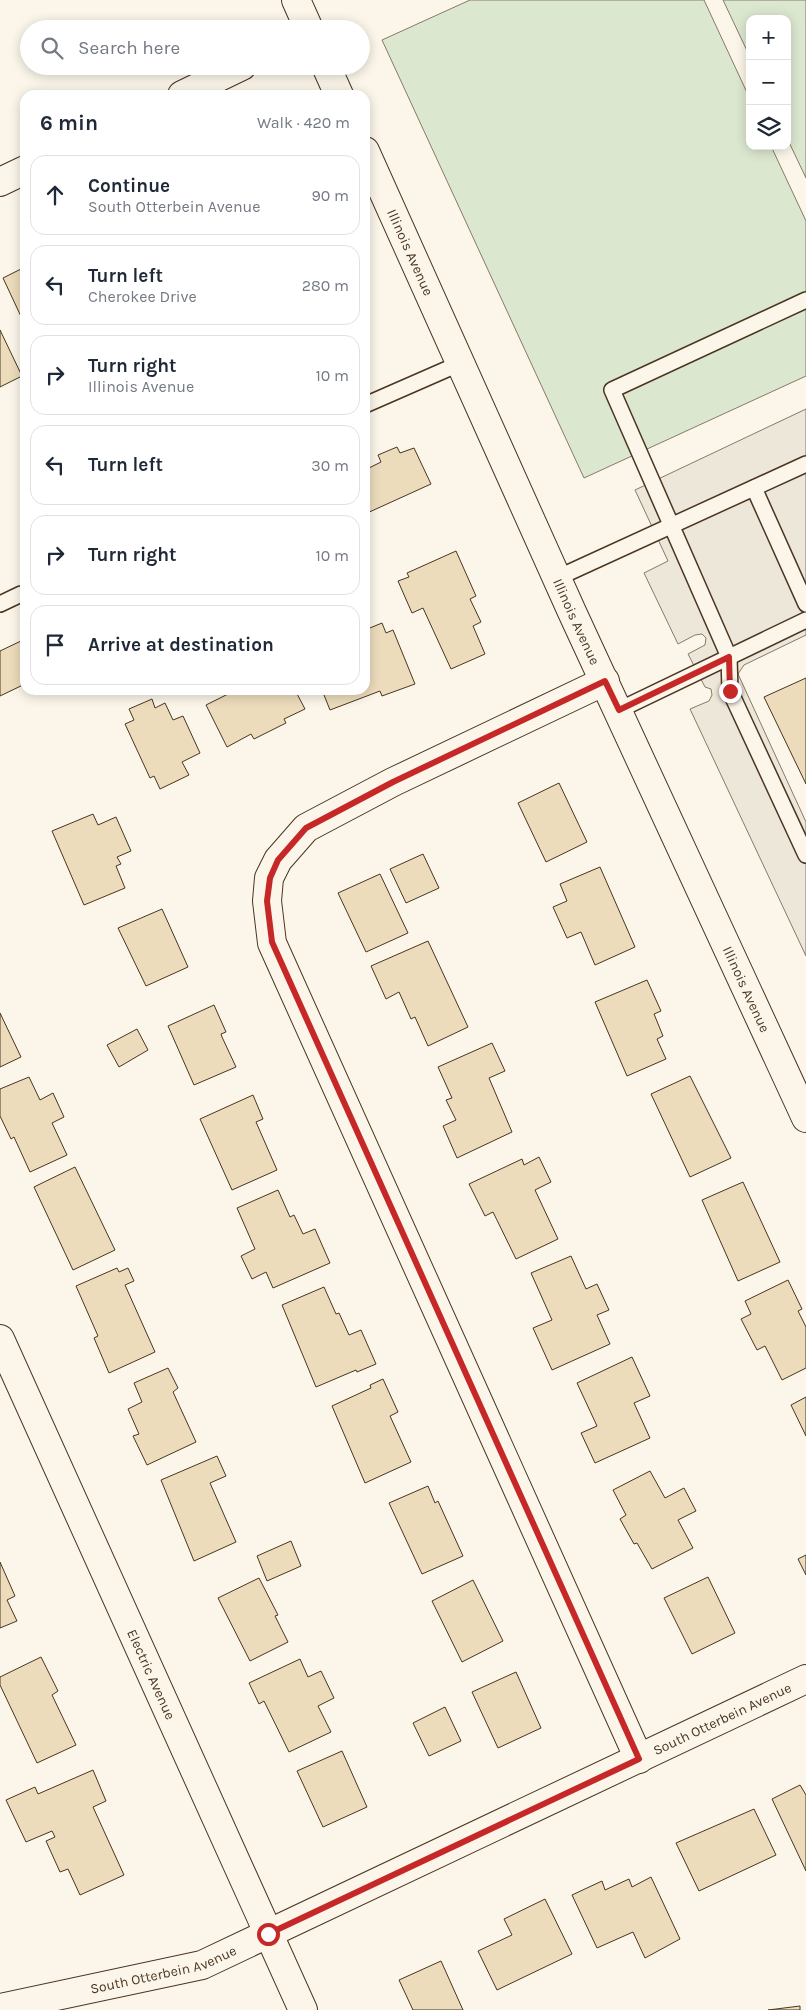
<!DOCTYPE html>
<html lang="en">
<head>
<meta charset="utf-8">
<style>
  :root { --surface:#fff; --page:#f2f2f3; --text:#1f2937; --muted:#747a83; --line:#e0e1e3 }
  body { margin:0; font-family:Karla,sans-serif; background:var(--page); color:var(--text) }
  .controls { position:absolute; right:15px; top:15px; display:grid; overflow:hidden; border-radius:10px; box-shadow:0 2px 12px #0003 }
  .controls button { width:45px; height:45px; display:grid; place-items:center; padding:0; border:0; border-bottom:1px solid var(--line); background:var(--surface); color:var(--text); font:25px sans-serif }
  .stop { position:absolute; width:15px; height:15px; margin:-11px; border:4px solid #c62828; border-radius:50%; background:#fff }
  .stop.end { background:#c62828; border-color:#fff; box-shadow:0 1px 5px #0008 }
  .list { margin:0; padding:0; list-style:none }
  h2 { display:flex; justify-content:space-between; align-items:center; height:65px; margin:0; padding:0 20px; font-size:21px }
  h2 small { font-size:16px; font-weight:400; color:var(--muted) }
  .list li { display:grid; grid-template-columns:32px 1fr auto; gap:15px; align-items:center; box-sizing:border-box; height:80px; margin:0 10px 10px; padding:0 10px; border:1px solid var(--line); border-radius:15px }
  .list b { display:block; font-size:19px; white-space:nowrap }
  .list p { margin:0; font-size:16px; white-space:nowrap; color:var(--muted) }
  .list em { font-size:16px; font-style:normal; color:var(--muted) }
  .icon { flex:none; width:28px; height:28px; fill:none; stroke:currentColor; stroke-width:2; stroke-linecap:round; stroke-linejoin:round }
  .map { position:relative; flex:none; width:806px; height:2010px; overflow:hidden }
  .search { position:absolute; background:var(--surface); box-shadow:0 2px 12px #0003; left:20px; top:20px; width:350px; height:55px; display:flex; align-items:center; gap:12px; box-sizing:border-box; padding:0 18px; border-radius:28px; color:var(--muted); font-size:19px }
  .panel { position:absolute; background:var(--surface); box-shadow:0 2px 12px #0003; left:20px; top:90px; width:350px; height:605px; border-radius:15px }
  .map>svg:first-child { display:block }
  .green { fill:#dce7d0; stroke:#887966 }
  .parking { fill:#ede7d9; stroke:#887966 }
  .building { fill:#ecdcbc; stroke:#4a3520 }
  .lines { fill:none; stroke-linecap:round; stroke-linejoin:round }
  .lane-casing { stroke:#4a3520; stroke-width:18 }
  .street-casing { stroke:#4a3520; stroke-width:30 }
  .secondary-casing { stroke:#4a3520; stroke-width:30 }
  .lane { stroke:#fbf6e9; stroke-width:15 }
  .street { stroke:#fbf6e9; stroke-width:28 }
  .secondary { stroke:#fbf6e9; stroke-width:28 }
  .route { stroke:#c62828; stroke-width:6 }
  .labels { text-anchor:middle; stroke-width:4; stroke-linejoin:round; paint-order:stroke }
  .street-label { font-size:14px; fill:#4a3520; stroke:#fbf6e9 }
</style>
</head>
<body>
<div class="map">
<svg width="806" height="2010" viewBox="0 0 806 2010">
  <rect width="100%" height="100%" fill="#fbf6e9"/>
  <g class="green">
    <path d="M470,0H704L750,99V146H771L806,221V376L584,478L382,40Z"/>
    <path d="M723,0H806V178L787,138V19H750V57Z"/>
  </g>
  <path class="parking" d="M806,409V635L744,665L738,674L806,822V956L690,709L709,701L712,695L711,689L705,687L688,654L705,645L706,638L702,634L695,635L678,644L644,573L668,561L635,490Z"/>
  <g class="building">
    <path d="M25,267V325L3,278Z"/>
    <path d="M0,330L22,376L0,387Z"/>
    <path d="M397,447L400,453L414,448L431,484L365,514V470L381,462L378,455Z"/>
    <path d="M456,551L476,596L470,599L481,622L473,626L485,654L451,669L423,608L412,613L398,581L409,577L407,573Z"/>
    <path d="M382,623L386,633L393,630L415,684L382,696L380,691L330,710L322,690H365V630Z"/>
    <path d="M23,640L25,644V684L0,696V651Z"/>
    <path d="M806,678V784L764,697Z"/>
    <path d="M236,690H295L305,709L284,719L286,723L254,739L251,734L227,747L206,705Z"/>
    <path d="M152,699L155,708L165,703L173,720L183,716L200,753L182,762L189,775L160,789L154,776L150,778L125,724L134,720L129,709Z"/>
    <path d="M559,783L587,842L546,862L518,803Z"/>
    <path d="M93,814L98,825L116,817L131,851L117,857L121,864L116,866L125,888L84,905L52,831Z"/>
    <path d="M423,854L439,888L406,903L390,869Z"/>
    <path d="M600,867L635,947L595,965L581,932L567,938L553,907L567,901L560,884Z"/>
    <path d="M380,874L408,933L366,952L338,893Z"/>
    <path d="M162,909L188,967L146,986L118,928Z"/>
    <path d="M428,941L468,1027L428,1046L415,1017L411,1019L399,992L386,999L371,966Z"/>
    <path d="M647,980L661,1011L654,1014L663,1036L657,1039L666,1059L627,1076L595,1002Z"/>
    <path d="M214,1005L226,1032L221,1034L222,1037L236,1067L194,1085L168,1026Z"/>
    <path d="M0,1013L21,1057L0,1067Z"/>
    <path d="M137,1029L148,1050L119,1067L107,1045Z"/>
    <path d="M492,1043L505,1071L489,1078L512,1132L457,1158L443,1126L456,1120L446,1100L452,1098L438,1067Z"/>
    <path d="M690,1076L731,1158L690,1177L651,1094Z"/>
    <path d="M29,1077L40,1100L53,1093L64,1117L52,1123L67,1155L30,1172L14,1137L11,1139L0,1116V1089Z"/>
    <path d="M253,1095L263,1119L256,1122L277,1170L232,1190L200,1119Z"/>
    <path d="M539,1157L551,1182L535,1190L558,1239L516,1259L493,1212L485,1216L469,1184L522,1159L524,1165Z"/>
    <path d="M75,1167L115,1250L73,1270L34,1187Z"/>
    <path d="M743,1182L780,1262L738,1281L702,1200Z"/>
    <path d="M278,1190L290,1217L294,1215L303,1234L315,1229L330,1263L273,1288L266,1272L252,1279L241,1256L255,1249L237,1208Z"/>
    <path d="M571,1256L586,1289L597,1284L609,1310L597,1315L610,1344L552,1370L533,1328L552,1320L531,1273Z"/>
    <path d="M117,1268L119,1272L128,1268L134,1281L125,1285L155,1352L109,1373L94,1338L98,1336L76,1286Z"/>
    <path d="M788,1280L802,1309L798,1311L806,1327V1368L782,1380L765,1346L757,1350L741,1319L751,1314L745,1301Z"/>
    <path d="M324,1287L336,1314L339,1313L349,1335L361,1330L376,1364L357,1372L356,1370L316,1387L282,1305Z"/>
    <path d="M632,1357L650,1396L634,1403L650,1438L595,1463L581,1433L597,1426L577,1383Z"/>
    <path d="M168,1368L178,1388L173,1392L196,1442L147,1465L133,1436L139,1434L128,1409L142,1402L134,1383Z"/>
    <path d="M383,1379L398,1412L390,1416L411,1462L365,1483L332,1406L371,1388L370,1385Z"/>
    <path d="M806,1397V1436L791,1405Z"/>
    <path d="M217,1456L226,1476L210,1483L236,1542L194,1561L161,1480Z"/>
    <path d="M650,1471L665,1498L684,1488L696,1511L678,1520L693,1548L652,1569L637,1543L634,1544L620,1519L626,1515L613,1490Z"/>
    <path d="M428,1486L435,1503L438,1501L463,1556L422,1574L389,1503Z"/>
    <path d="M291,1541L301,1566L267,1581L257,1556Z"/>
    <path d="M806,1555V1575L798,1559Z"/>
    <path d="M0,1562L15,1596L7,1600L17,1621L0,1628Z"/>
    <path d="M708,1577L735,1633L692,1654L664,1598Z"/>
    <path d="M259,1578L278,1615L275,1616L288,1642L250,1661L218,1598Z"/>
    <path d="M473,1580L503,1641L462,1662L432,1601Z"/>
    <path d="M41,1657L58,1691L52,1695L76,1745L37,1763L0,1685V1677Z"/>
    <path d="M300,1659L308,1677L321,1671L334,1698L318,1706L331,1732L289,1752L264,1701L259,1704L249,1683Z"/>
    <path d="M516,1672L541,1728L498,1748L472,1692Z"/>
    <path d="M445,1707L461,1741L429,1756L413,1723Z"/>
    <path d="M342,1751L367,1807L323,1827L297,1771Z"/>
    <path d="M93,1770L106,1801L93,1807L124,1875L80,1895L68,1869L60,1872L46,1841L55,1837L52,1831L26,1842L6,1800L35,1787L38,1794Z"/>
    <path d="M800,1785L806,1795V1871L772,1799Z"/>
    <path d="M754,1809L776,1855L699,1891L676,1843Z"/>
    <path d="M651,1877L680,1939L645,1958L633,1932L597,1948L572,1895L602,1881L605,1890L629,1879L632,1887Z"/>
    <path d="M545,1899L572,1954L497,1990L478,1951L512,1935L504,1919Z"/>
    <path d="M441,1961L463,2010H413L399,1980Z"/>
    <path d="M800,2006V2010H768Z"/>
  </g>
  <g class="lines">
    <defs>
      <g id="lane">
        <path d="M806,300L612,390L729,657L730,691L806,855"/>
        <path d="M365,405L461,363"/>
        <path d="M754,488L806,604"/>
        <path d="M557,578L806,464"/>
        <path d="M0,604L21,594"/>
        <path d="M619,710L806,620"/>
      </g>
      <g id="street">
        <path d="M296,0L309,29"/>
        <path d="M326,66L339,95"/>
        <path d="M182,95L242,66"/>
        <path id="s1" d="M365,151L572,612L806,1118"/>
        <path d="M0,182L25,170"/>
        <path d="M605,681L393,782L306,828L278,860L269,878L267,901L272,943L639,1759"/>
        <path id="s2" d="M0,1339L303,2010"/>
      </g>
      <g id="secondary">
        <path id="s3" d="M0,2008L202,1965L806,1679"/>
      </g>
    </defs>
    <use href="#lane" class="lane-casing"/>
    <use href="#street" class="street-casing"/>
    <use href="#secondary" class="secondary-casing"/>
    <use href="#lane" class="lane"/>
    <use href="#street" class="street"/>
    <use href="#secondary" class="secondary"/>
  </g>
  <g class="lines">
    <path class="route" d="M268,1934L639,1759L272,942L267,901L270,878L278,860L306,828L393,782L605,681L619,710L729,657L730,691"/>
  </g>
  <g class="labels">
    <g class="street-label">
      <text dy="5" stroke="none"><textPath href="#s1" startOffset="111">Illinois Avenue</textPath></text>
      <text dy="5" stroke="none"><textPath href="#s1" startOffset="516">Illinois Avenue</textPath></text>
      <text dy="5" stroke="none"><textPath href="#s1" startOffset="921">Illinois Avenue</textPath></text>
      <text dy="5" stroke="none"><textPath href="#s2" startOffset="368">Electric Avenue</textPath></text>
      <text dy="5" stroke="none"><textPath href="#s3" startOffset="782">South Otterbein Avenue</textPath></text>
      <text dy="5" stroke="none"><textPath href="#s3" startOffset="168">South Otterbein Avenue</textPath></text>
    </g>
  </g>
</svg>
<div class="controls">
<button>+</button>
<button>−</button>
<button><svg class="icon" aria-label="layers" viewBox="0 0 24 24"><path d="M12 4l9 5-9 5-9-5zM3 14l9 5 9-5"/></svg></button>
</div>
<div class="stop" style="left:268px;top:1934px"></div>
<div class="stop end" style="left:730px;top:691px"></div>
<div class="search"><svg class="icon" aria-label="search" viewBox="0 0 24 24"><circle cx="10" cy="10" r="6"/><path d="M15 15l6 6"/></svg>Search here</div>
<section class="panel">
<h2>6 min<small>Walk · 420 m</small></h2>
<ul class="list">
<li><svg class="icon" aria-label="ahead" viewBox="0 0 24 24"><path d="M12 20V5M6 11l6-6 6 6"/></svg><div><b>Continue</b><p>South Otterbein Avenue</p></div><em>90 m</em></li>
<li><svg class="icon" aria-label="left" viewBox="0 0 24 24"><path d="M17 20v-9H6M10 6l-5 5 5 5"/></svg><div><b>Turn left</b><p>Cherokee Drive</p></div><em>280 m</em></li>
<li><svg class="icon" aria-label="right" viewBox="0 0 24 24"><path d="M7 20v-9h11M14 6l5 5-5 5"/></svg><div><b>Turn right</b><p>Illinois Avenue</p></div><em>10 m</em></li>
<li><svg class="icon" aria-label="left" viewBox="0 0 24 24"><path d="M17 20v-9H6M10 6l-5 5 5 5"/></svg><div><b>Turn left</b></div><em>30 m</em></li>
<li><svg class="icon" aria-label="right" viewBox="0 0 24 24"><path d="M7 20v-9h11M14 6l5 5-5 5"/></svg><div><b>Turn right</b></div><em>10 m</em></li>
<li><svg class="icon" aria-label="arrive" viewBox="0 0 24 24"><path d="M6 21V4h12l-3 4 3 4H6"/></svg><div><b>Arrive at destination</b></div></li>
</ul>
</section>
</div>
</body>
</html>
